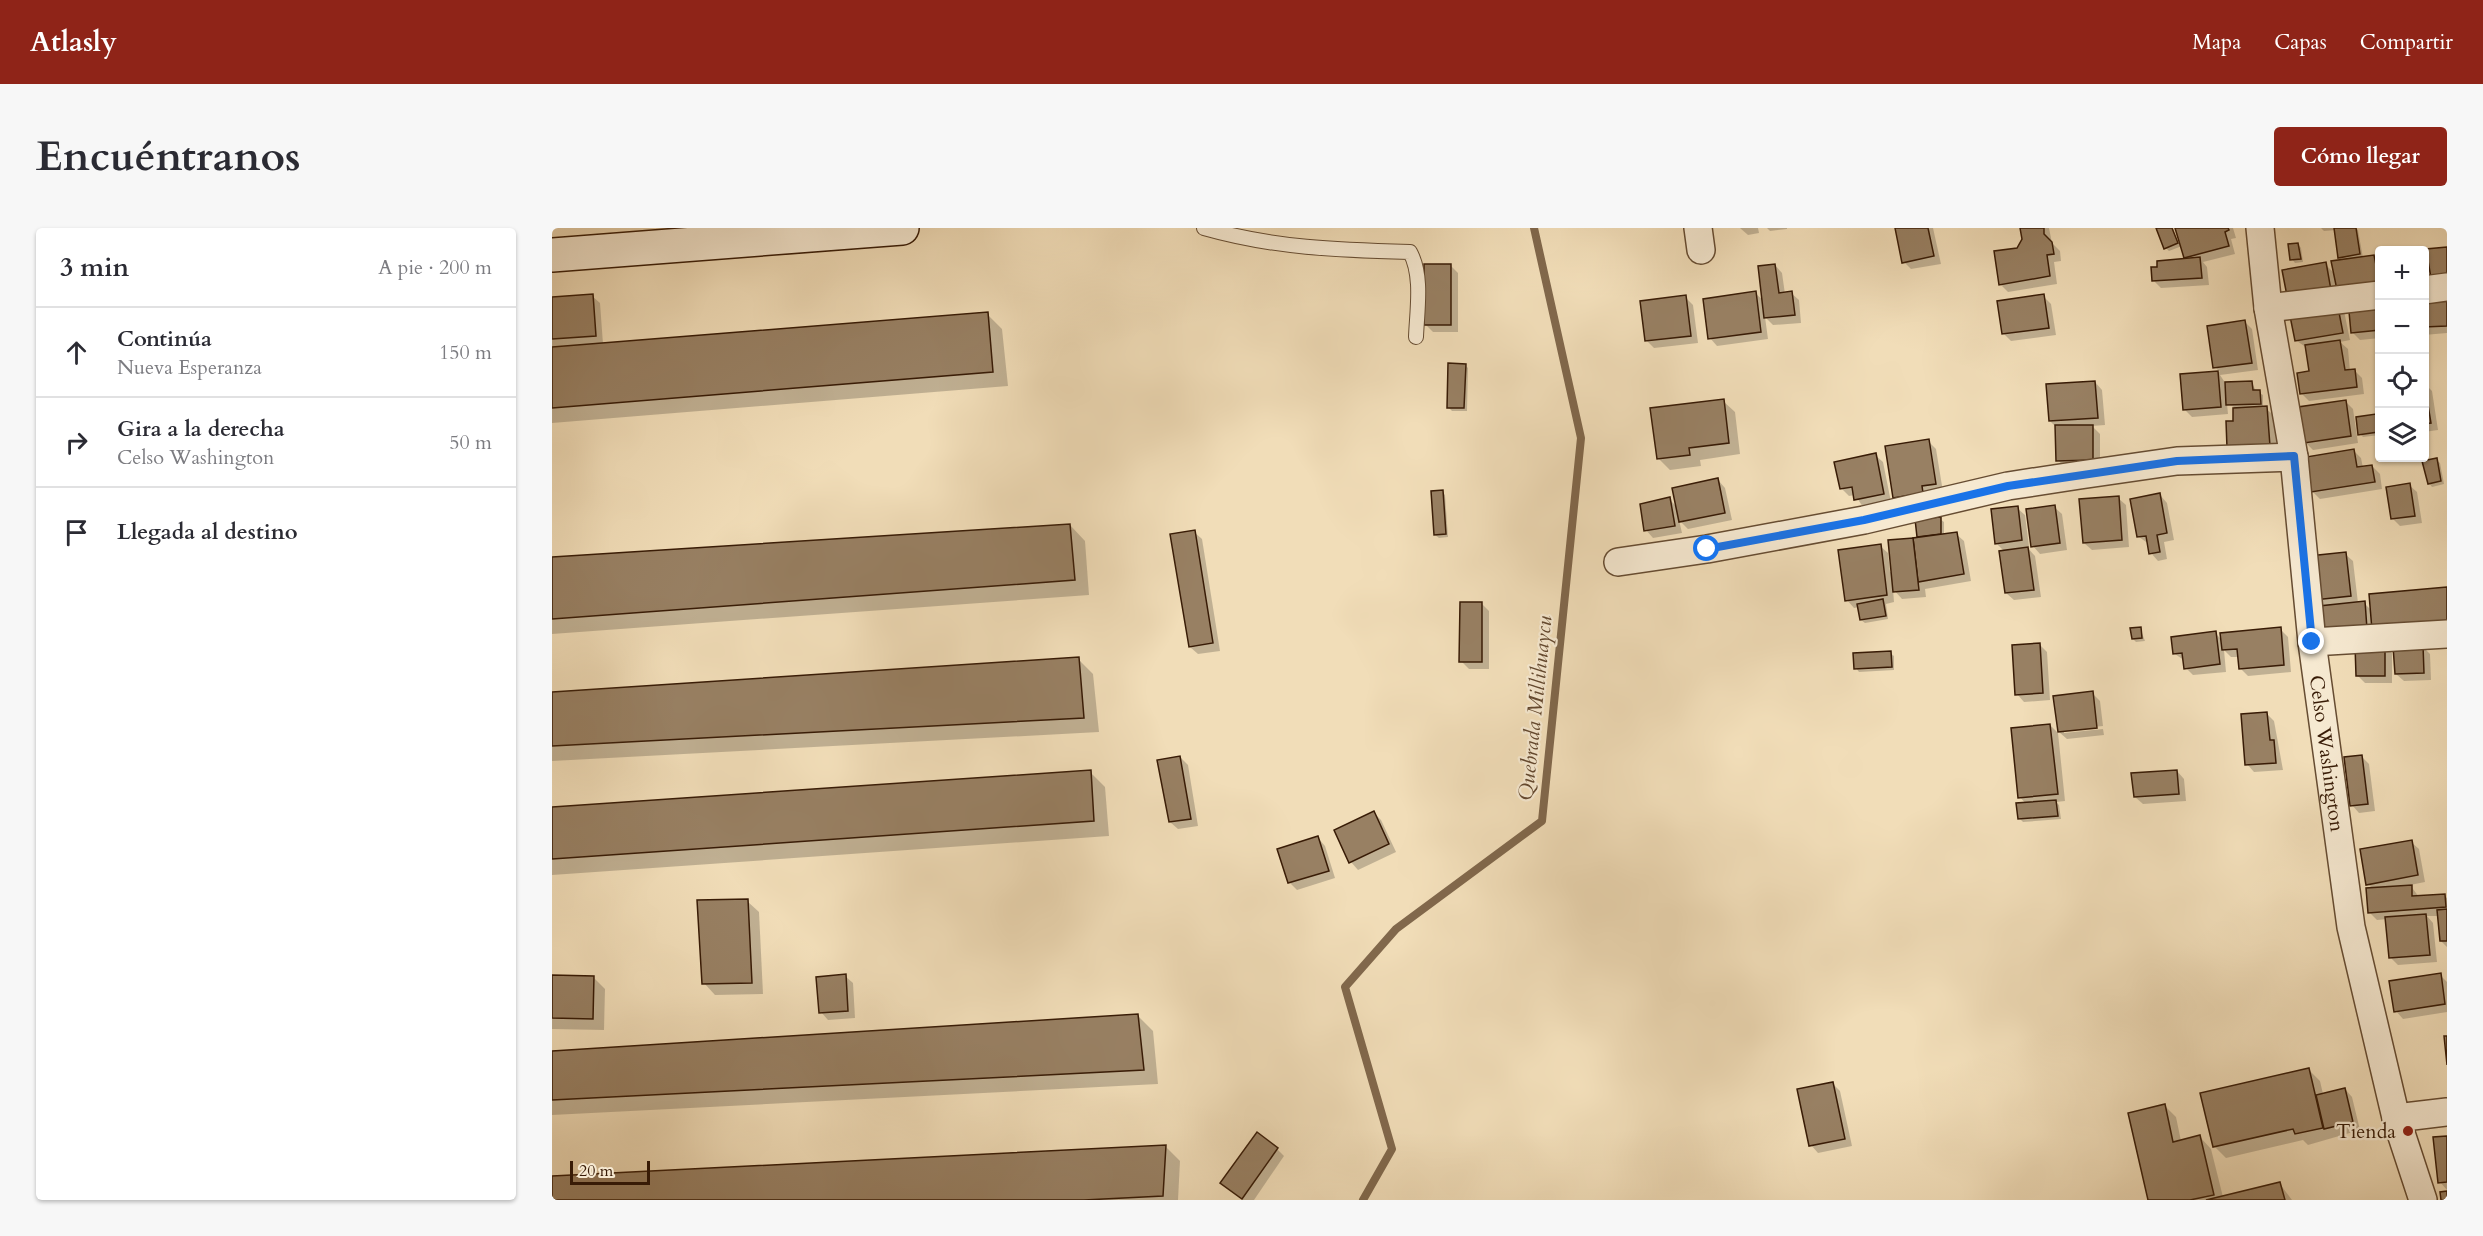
<!DOCTYPE html>
<html lang="es">
<head>
<meta charset="utf-8">
<style>
  :root { --surface:#fff; --page:#f7f7f7; --text:#2b2b33; --muted:#7c7c81; --line:#e1e1e2; --accent:#8f2418 }
  body { margin:0; font-family:Cardo,serif; background:var(--page); color:var(--text) }
  .controls { position:absolute; right:18px; top:18px; display:grid; overflow:hidden; border-radius:6px; box-shadow:0 2px 4px #0004 }
  .controls button { width:54px; height:54px; display:grid; place-items:center; padding:0; border:0; border-bottom:2px solid var(--line); background:var(--surface); color:var(--text); font:30px sans-serif }
  .scale { position:absolute; left:18px; bottom:15px; width:80px; box-sizing:border-box; padding-left:6px; border:3px solid #381b06; border-top:0; font-size:16px; line-height:21px; white-space:nowrap; color:#381b06; -webkit-text-stroke:4px #f6e9d1; paint-order:stroke }
  .stop { position:absolute; width:18px; height:18px; margin:-14px; border:4px solid #1a73e8; border-radius:50%; background:#fff }
  .stop.end { background:#1a73e8; border-color:#fff; box-shadow:0 2px 6px #0008 }
  .list { margin:0; padding:0; list-style:none }
  h2 { display:flex; justify-content:space-between; align-items:center; height:78px; margin:0; padding:0 24px; font-size:26px }
  h2 small { font-size:20px; font-weight:400; color:var(--muted) }
  .list li { display:grid; grid-template-columns:39px 1fr auto; gap:18px; align-items:center; box-sizing:border-box; height:90px; padding:0 24px; border-top:2px solid var(--line) }
  .list b { display:block; font-size:22px; white-space:nowrap }
  .list p { margin:0; font-size:20px; white-space:nowrap; color:var(--muted) }
  .list em { font-size:20px; font-style:normal; color:var(--muted) }
  .icon { flex:none; width:33px; height:33px; fill:none; stroke:currentColor; stroke-width:2; stroke-linecap:round; stroke-linejoin:round }
  .map { position:relative; flex:none; width:1895px; height:972px; overflow:hidden; border-radius:6px }
  header { display:flex; align-items:center; gap:36px; box-sizing:border-box; height:84px; padding:0 30px; background:var(--accent); color:#fff }
  header strong { font-size:28px }
  nav { display:flex; gap:33px; margin-inline-start:auto; font-size:21px }
  .intro { display:flex; align-items:center; justify-content:space-between; box-sizing:border-box; height:144px; padding:0 36px }
  h1 { margin:0; font-size:42px }
  .button { padding:15px 27px; border-radius:6px; background:var(--accent); color:#fff; font-size:21px; font-weight:700 }
  main { display:flex; gap:36px; padding:0 36px }
  aside { flex:1; background:var(--surface); border-radius:6px; box-shadow:0 2px 4px #0004 }
  .map>svg:first-child { display:block }
  .shadow { fill:#0003 }
  .lines { fill:none; stroke-linecap:round; stroke-linejoin:round }
  .stream { stroke:#81684c; stroke-width:8 }
  .building { fill:#988063; stroke:#381b06; stroke-width:1.5 }
  .lane-casing { stroke:#664c32; stroke-width:16 }
  .street-casing { stroke:#664c32; stroke-width:30 }
  .secondary-casing { stroke:#381b06; stroke-width:36 }
  .lane { stroke:#f6e9d1; stroke-width:14 }
  .street { stroke:#f6e9d1; stroke-width:27 }
  .secondary { stroke:#f6e9d1; stroke-width:33 }
  .route { stroke:#1a73e8; stroke-width:8 }
  .poi-dot { fill:#8f2418; stroke:#f6e9d1; stroke-width:2 }
  .labels { text-anchor:middle; stroke-width:4.5; stroke-linejoin:round; paint-order:stroke }
  .street-label { font-size:20px; fill:#381b06; stroke:#f6e9d1 }
  .poi-label { font-size:20px; fill:#381b06; stroke:#f6e9d1; text-anchor:end }
  .water-label { font-size:21px; font-style:italic; fill:#63482f; stroke:#f6e9d1 }
</style>
</head>
<body>
<header>
<strong>Atlasly</strong>
<nav><a>Mapa</a><a>Capas</a><a>Compartir</a></nav>
</header>
<div class="intro"><h1>Encuéntranos</h1><a class="button">Cómo llegar</a></div>
<main>
<aside>
<h2>3 min<small>A pie · 200 m</small></h2>
<ul class="list">
<li><svg class="icon" aria-label="ahead" viewBox="0 0 24 24"><path d="M12 20V5M6 11l6-6 6 6"/></svg><div><b>Continúa</b><p>Nueva Esperanza</p></div><em>150 m</em></li>
<li><svg class="icon" aria-label="right" viewBox="0 0 24 24"><path d="M7 20v-9h11M14 6l5 5-5 5"/></svg><div><b>Gira a la derecha</b><p>Celso Washington</p></div><em>50 m</em></li>
<li><svg class="icon" aria-label="arrive" viewBox="0 0 24 24"><path d="M6 21V4h12l-3 4 3 4H6"/></svg><div><b>Llegada al destino</b></div></li>
</ul>
</aside>
<div class="map">
<svg width="1895" height="972" viewBox="0 0 1895 972">
  <rect width="100%" height="100%" fill="#f1ddb8"/>
  <filter id="stains"><feTurbulence type="fractalNoise" baseFrequency=".00333" numOctaves="4"/><feColorMatrix values="0 0 0 0 .2 0 0 0 0 .09 0 0 0 0 .02 0 0 0 .5 -.17"/></filter>
  <radialGradient id="worn" r=".72"><stop offset=".6" stop-color="#630" stop-opacity="0"/><stop offset="1" stop-color="#630" stop-opacity=".3"/></radialGradient>
  <g class="shadow">
    <path d="M1188,0H1206L1207,5L1196,7Z"/>
    <path d="M1215,0H1235V1L1218,3Z"/>
    <path d="M1345,0H1381L1389,36L1359,41L1352,34Z"/>
    <path d="M1470,0H1497L1500,15L1508,23L1509,33L1502,34L1505,56L1456,64L1448,56L1472,11Z"/>
    <path d="M1609,0H1620L1627,16L1625,0H1681L1684,10L1679,11L1683,26L1651,34L1655,39L1657,57L1609,60L1602,53L1635,32L1630,18L1617,23L1614,20Z"/>
    <path d="M1769,0H1804L1806,2L1811,30L1822,29L1828,34V45L1826,35H1822L1828,60L1744,75L1773,36L1783,46L1791,33L1787,30L1784,2L1772,3Z"/>
    <path d="M1746,16L1749,20L1751,34L1743,35L1740,31Z"/>
    <path d="M898,37L906,45V104H881L873,96Z"/>
    <path d="M1223,37L1230,45L1233,66L1239,65L1247,72L1249,95L1221,97L1213,89L1216,111L1165,118L1158,110L1203,65L1212,73Z"/>
    <path d="M40,68L48,75L51,116L435,86L450,101L456,158L0,195V71Z"/>
    <path d="M1491,68L1499,76L1504,107L1459,113L1452,106Z"/>
    <path d="M1133,69L1141,77L1146,115L1102,120L1094,112Z"/>
    <path d="M1828,72V110L1808,112L1800,104Z"/>
    <path d="M1895,72V105L1872,107V74Z"/>
    <path d="M1792,83L1798,112L1788,114L1796,121L1798,143L1802,142L1810,150L1812,166L1757,173L1749,165L1759,145L1755,120L1745,113L1739,84Z"/>
    <path d="M1693,94L1700,101L1706,142L1668,147L1674,156L1700,155L1704,163L1711,167V179L1722,187L1725,225L1683,194L1682,179L1675,176L1676,186L1640,189L1632,181L1630,147L1668,144L1663,139Z"/>
    <path d="M913,137L916,140L915,183H900L897,180Z"/>
    <path d="M1543,154L1550,162L1553,197L1540,198L1548,206V239L1513,240L1506,232L1505,200L1498,193Z"/>
    <path d="M1872,155L1880,163L1886,202L1872,204Z"/>
    <path d="M1171,173L1183,184L1188,226L1148,232L1149,238L1118,242L1106,230Z"/>
    <path d="M1793,173L1801,181L1806,215L1761,222L1753,214Z"/>
    <path d="M1824,188L1827,191L1828,207L1811,209L1805,203Z"/>
    <path d="M1376,213L1384,221L1391,264L1350,276L1343,269Z"/>
    <path d="M1802,223L1809,230L1811,240L1820,238L1828,246L1830,261L1768,271L1761,264Z"/>
    <path d="M1323,227L1331,234L1339,274L1311,279L1303,267L1297,268L1289,260Z"/>
    <path d="M1841,230H1863V231L1844,232Z"/>
    <path d="M1884,232L1888,235L1892,256L1880,259L1877,255Z"/>
    <path d="M1166,252L1173,260L1180,292L1136,301L1127,292L1130,305L1101,310L1094,302L1117,271L1126,280Z"/>
    <path d="M1857,257L1865,264L1870,295L1848,298L1840,290Z"/>
    <path d="M890,264L893,267L896,309L887,310L883,307Z"/>
    <path d="M1608,267L1615,275L1622,312L1612,314L1615,331L1606,333L1599,325L1597,316L1587,309Z"/>
    <path d="M1566,270L1574,277L1577,319L1540,322L1532,315Z"/>
    <path d="M1502,279L1510,286L1515,322L1488,326L1481,318Z"/>
    <path d="M1465,280L1473,287L1477,319H1475L1483,328L1489,369L1462,372L1454,365L1453,324L1444,315Z"/>
    <path d="M1388,291L1392,294V307L1404,306L1412,313L1419,353L1373,361L1374,369L1350,371L1341,361L1342,374L1334,376L1336,391L1313,395L1309,392L1307,379L1302,380L1295,372L1328,318L1336,325L1338,344H1341L1366,310L1365,293Z"/>
    <path d="M518,297L533,313L537,367L0,406V330Z"/>
    <path d="M642,304L650,311L668,423L646,426L638,419Z"/>
    <path d="M1793,326L1801,333L1806,375H1812L1820,383L1895,360V403L1779,412L1763,371Z"/>
    <path d="M930,376L937,383V441H917L909,433Z"/>
    <path d="M1588,400L1593,413L1584,414L1581,411Z"/>
    <path d="M1728,401L1736,409L1739,444L1696,448L1688,440L1687,429H1679L1672,422L1674,444L1641,447L1634,440L1633,433L1623,426L1663,405L1670,412Z"/>
    <path d="M1488,417L1495,424L1498,472L1472,474L1465,466Z"/>
    <path d="M1832,418L1840,425V455H1813L1806,448Z"/>
    <path d="M1870,418L1878,426L1879,452L1852,453L1844,446Z"/>
    <path d="M1338,425L1342,428V442L1307,444L1304,440Z"/>
    <path d="M526,431L541,446L547,504L0,533V465Z"/>
    <path d="M1540,465L1548,473L1551,498L1512,502V505L1551,501L1552,507L1515,511L1507,504Z"/>
    <path d="M1715,486L1722,493L1731,542L1702,544L1695,536Z"/>
    <path d="M1498,497L1506,505L1513,573L1504,574L1507,577L1509,591L1471,594L1467,590L1474,576L1468,569Z"/>
    <path d="M1809,528L1817,536L1823,583L1807,585L1800,577Z"/>
    <path d="M628,529L636,537L646,598L626,601L618,594Z"/>
    <path d="M1625,543L1632,551L1634,573L1591,576L1583,569Z"/>
    <path d="M538,544L553,559L557,608L0,647V580Z"/>
    <path d="M822,585L829,592L844,624L806,642L799,634Z"/>
    <path d="M766,610L773,618L783,650L745,662L737,654Z"/>
    <path d="M1859,614L1867,621L1873,654L1858,657L1867,669L1892,667L1895,670V719L1889,713L1887,688H1875L1881,695L1885,734L1846,737L1839,730L1835,691L1825,692L1817,684L1821,661L1816,656Z"/>
    <path d="M195,673L207,684L211,766L163,767L152,755Z"/>
    <path d="M1888,747L1895,754V784L1851,791L1844,783Z"/>
    <path d="M0,748L41,749L53,761L52,802L0,801Z"/>
    <path d="M293,748L301,755L303,790L276,792L269,784Z"/>
    <path d="M586,788L601,803L606,856L0,887V824Z"/>
    <path d="M1756,841L1768,853L1771,866L1793,861L1800,869L1808,902L1756,917L1751,912L1674,930L1662,918Z"/>
    <path d="M1281,856L1288,863L1300,918L1266,925L1259,917Z"/>
    <path d="M1613,878L1624,889L1629,913L1648,909L1659,921L1671,969L1728,956L1740,972H1597Z"/>
    <path d="M1895,909V962L1888,954Z"/>
    <path d="M613,918L628,933L626,972H0V950Z"/>
    <path d="M725,921L732,928L702,972H691L670,955Z"/>
  </g>
  <g class="lines">
    <path class="stream" d="M811,972L840,921L793,759L844,701L990,593L1029,210L982,0"/>
  </g>
  <g class="building">
    <path d="M1343,0H1376L1382,28L1350,35Z"/>
    <path d="M1468,0H1492V6L1500,14L1502,26L1495,27L1498,48L1447,57L1442,23L1465,20L1470,11Z"/>
    <path d="M1604,0H1620L1626,15L1612,21Z"/>
    <path d="M1623,0H1676L1677,2L1673,4L1677,18L1632,30Z"/>
    <path d="M1782,0H1804L1808,26L1786,30Z"/>
    <path d="M1746,15L1749,31L1738,32L1736,16Z"/>
    <path d="M1895,19V47L1879,50L1874,21Z"/>
    <path d="M1822,27L1828,57L1785,62L1779,33Z"/>
    <path d="M1648,29L1650,50L1600,53L1599,39H1605V33Z"/>
    <path d="M1774,34L1779,62L1735,68L1730,42Z"/>
    <rect x="872" y="36" width="27" height="61"/>
    <path d="M1223,36L1227,65L1240,63L1243,87L1212,90L1206,38Z"/>
    <path d="M1204,63L1209,104L1156,111L1151,71Z"/>
    <path d="M41,66L44,108L0,111V69Z"/>
    <path d="M1492,66L1497,100L1450,106L1445,73Z"/>
    <path d="M1134,67L1139,108L1093,113L1088,73Z"/>
    <path d="M1828,71V102L1799,105L1796,73Z"/>
    <path d="M1895,71V98L1872,99V73Z"/>
    <path d="M1785,74L1791,105L1743,113L1737,83Z"/>
    <path d="M436,84L441,144L0,180V119Z"/>
    <path d="M1693,92L1700,135L1661,140L1655,98Z"/>
    <path d="M1788,112L1793,142L1803,141L1805,159L1748,166L1745,145L1757,143L1753,117Z"/>
    <path d="M896,135L914,136L912,180H895Z"/>
    <path d="M1666,143L1669,179L1631,182L1628,146Z"/>
    <path d="M1543,153L1546,190L1497,193L1494,156Z"/>
    <path d="M1700,153L1701,162H1708L1709,176L1674,177L1673,154Z"/>
    <path d="M1872,153L1879,195L1872,196Z"/>
    <path d="M1172,171L1177,215L1137,220L1138,227L1105,231L1098,180Z"/>
    <path d="M1794,172L1799,208L1752,215L1746,179Z"/>
    <path d="M1715,178L1718,218L1675,220L1674,193H1681V180Z"/>
    <path d="M1824,186L1826,204L1806,207L1804,189Z"/>
    <path d="M1503,197H1541V232L1504,233Z"/>
    <path d="M1377,211L1384,256L1370,258L1371,265L1341,270L1333,218Z"/>
    <path d="M1802,221L1805,239L1820,237L1823,254L1759,264L1754,229Z"/>
    <path d="M1324,225L1332,266L1302,272L1300,259L1288,261L1282,234Z"/>
    <path d="M1885,230L1889,253L1876,256L1870,233Z"/>
    <path d="M1166,250L1173,285L1127,294L1120,260Z"/>
    <path d="M1858,255L1863,288L1839,291L1834,259Z"/>
    <path d="M891,262L894,306L882,307L879,263Z"/>
    <path d="M1608,265L1615,305L1605,307L1608,324L1597,326L1594,308L1585,309L1578,271Z"/>
    <path d="M1567,268L1570,312L1531,315L1527,271Z"/>
    <path d="M1118,269L1123,298L1092,303L1088,276Z"/>
    <path d="M1503,277L1508,315L1479,319L1474,281Z"/>
    <path d="M1466,278L1470,312L1443,316L1439,281Z"/>
    <path d="M1389,289V306L1365,309L1363,291Z"/>
    <path d="M518,296L523,352L0,391V329Z"/>
    <path d="M643,302L661,415L637,419L618,306Z"/>
    <path d="M1405,304L1412,346L1366,354L1361,310Z"/>
    <path d="M1361,310L1367,362L1341,364L1336,312Z"/>
    <path d="M1329,316L1335,367L1293,373L1286,322Z"/>
    <path d="M1476,319L1482,362L1453,365L1447,323Z"/>
    <path d="M1794,324L1799,368L1762,372L1757,328Z"/>
    <path d="M1895,359V395L1820,402L1817,366Z"/>
    <path d="M1331,371L1334,388L1308,392L1305,376Z"/>
    <path d="M1813,373L1815,401L1769,405L1767,378Z"/>
    <path d="M908,374H930V434H907Z"/>
    <path d="M1589,399L1590,410L1580,411L1578,400Z"/>
    <path d="M1729,399L1732,437L1687,441L1685,421L1670,422L1668,405Z"/>
    <path d="M1664,403L1668,436L1632,441L1630,425L1621,426L1619,409Z"/>
    <path d="M1488,415L1491,465L1463,467L1460,417Z"/>
    <path d="M1833,416V448H1804L1803,417Z"/>
    <path d="M1871,417L1872,445L1843,446L1841,418Z"/>
    <path d="M1339,423L1340,439L1302,441L1301,425Z"/>
    <path d="M527,429L532,490L0,518V464Z"/>
    <path d="M1541,463L1545,500L1506,504L1501,468Z"/>
    <path d="M1715,484L1718,512H1722L1724,535L1693,537L1689,486Z"/>
    <path d="M1498,496L1506,566L1466,570L1459,500Z"/>
    <path d="M1810,527L1816,576L1798,578L1792,529Z"/>
    <path d="M628,528L639,591L617,594L605,532Z"/>
    <path d="M539,542L542,593L0,631V579Z"/>
    <path d="M1625,542L1627,566L1582,569L1579,545Z"/>
    <path d="M1504,572L1506,588L1466,591L1464,575Z"/>
    <path d="M822,583L837,616L797,635L782,602Z"/>
    <path d="M766,608L777,643L736,655L725,621Z"/>
    <path d="M1860,612L1866,647L1814,657L1808,621Z"/>
    <path d="M1860,657V668L1893,666L1894,679L1816,685L1814,660Z"/>
    <path d="M196,671L200,755L150,756L145,672Z"/>
    <path d="M1895,681V713H1888L1885,682Z"/>
    <path d="M1874,686L1878,727L1837,730L1833,689Z"/>
    <path d="M1889,745L1893,776L1842,784L1837,753Z"/>
    <path d="M294,746L296,783L267,785L264,749Z"/>
    <path d="M0,747L42,748L41,791L0,790Z"/>
    <path d="M586,786L592,842L0,872V823Z"/>
    <path d="M1892,808H1895V837Z"/>
    <path d="M1757,840L1771,900L1743,906L1741,901L1661,919L1648,865Z"/>
    <path d="M1281,854L1293,911L1257,918L1245,861Z"/>
    <path d="M1793,860L1801,894L1772,901L1764,867Z"/>
    <path d="M1613,876L1621,914L1648,907L1662,967L1638,972H1596L1576,885Z"/>
    <path d="M705,904L726,920L690,971L668,955Z"/>
    <path d="M1895,908V954L1886,955L1881,909Z"/>
    <path d="M614,917L611,968L532,972H0V948Z"/>
    <path d="M1728,954L1733,972H1654Z"/>
    <path d="M1895,963V972H1889L1888,964Z"/>
  </g>
  <g class="lines">
    <defs>
      <path id="lane" d="M652,0C722,20 786,22 858,24C871,48 865,82 864,109"/>
      <g id="street">
        <path d="M1146,0L1149,22"/>
        <path id="s1" d="M1708,0L1716,80L1742,229L1760,414L1799,699L1844,890L1871,972"/>
        <path d="M1872,62L1895,59"/>
        <path d="M1716,80L1828,67"/>
        <path d="M1066,334L1155,321L1312,292L1456,258L1528,247L1625,233L1742,229"/>
        <path d="M1760,414L1895,406"/>
        <path d="M1844,890L1895,884"/>
      </g>
      <path id="secondary" d="M0,27L350,0"/>
    </defs>
    <use href="#lane" class="lane-casing"/>
    <use href="#street" class="street-casing"/>
    <use href="#secondary" class="secondary-casing"/>
    <use href="#lane" class="lane"/>
    <use href="#street" class="street"/>
    <use href="#secondary" class="secondary"/>
  </g>
  <g class="lines">
    <path class="route" d="M1155,321L1312,292L1456,258L1625,233L1742,228L1760,414"/>
  </g>
  <circle class="poi-dot" cx="1856" cy="903" r="6"/>
  <g class="labels">
    <g class="street-label">
      <text dy="7" stroke="none"><textPath href="#s1" startOffset="530">Celso Washington</textPath></text>
    </g>
    <g class="poi-label">
      <text x="1844" y="910">Tienda</text>
    </g>
    <g class="water-label">
      <text transform="translate(983 480) rotate(-84)" y="7">Quebrada Millihuaycu</text>
    </g>
  </g>
  <rect width="100%" height="100%" filter="url(#stains)"/>
  <rect width="100%" height="100%" fill="url(#worn)"/>
</svg>
<div class="controls">
<button>+</button>
<button>−</button>
<button><svg class="icon" aria-label="locate" viewBox="0 0 24 24"><circle cx="12" cy="12" r="6"/><path d="M12 2v4M12 18v4M2 12h4M18 12h4"/></svg></button>
<button><svg class="icon" aria-label="layers" viewBox="0 0 24 24"><path d="M12 4l9 5-9 5-9-5zM3 14l9 5 9-5"/></svg></button>
</div>
<div class="scale">20 m</div>
<div class="stop" style="left:1155px;top:321px"></div>
<div class="stop end" style="left:1760px;top:414px"></div>
</div>
</main>
</body>
</html>
